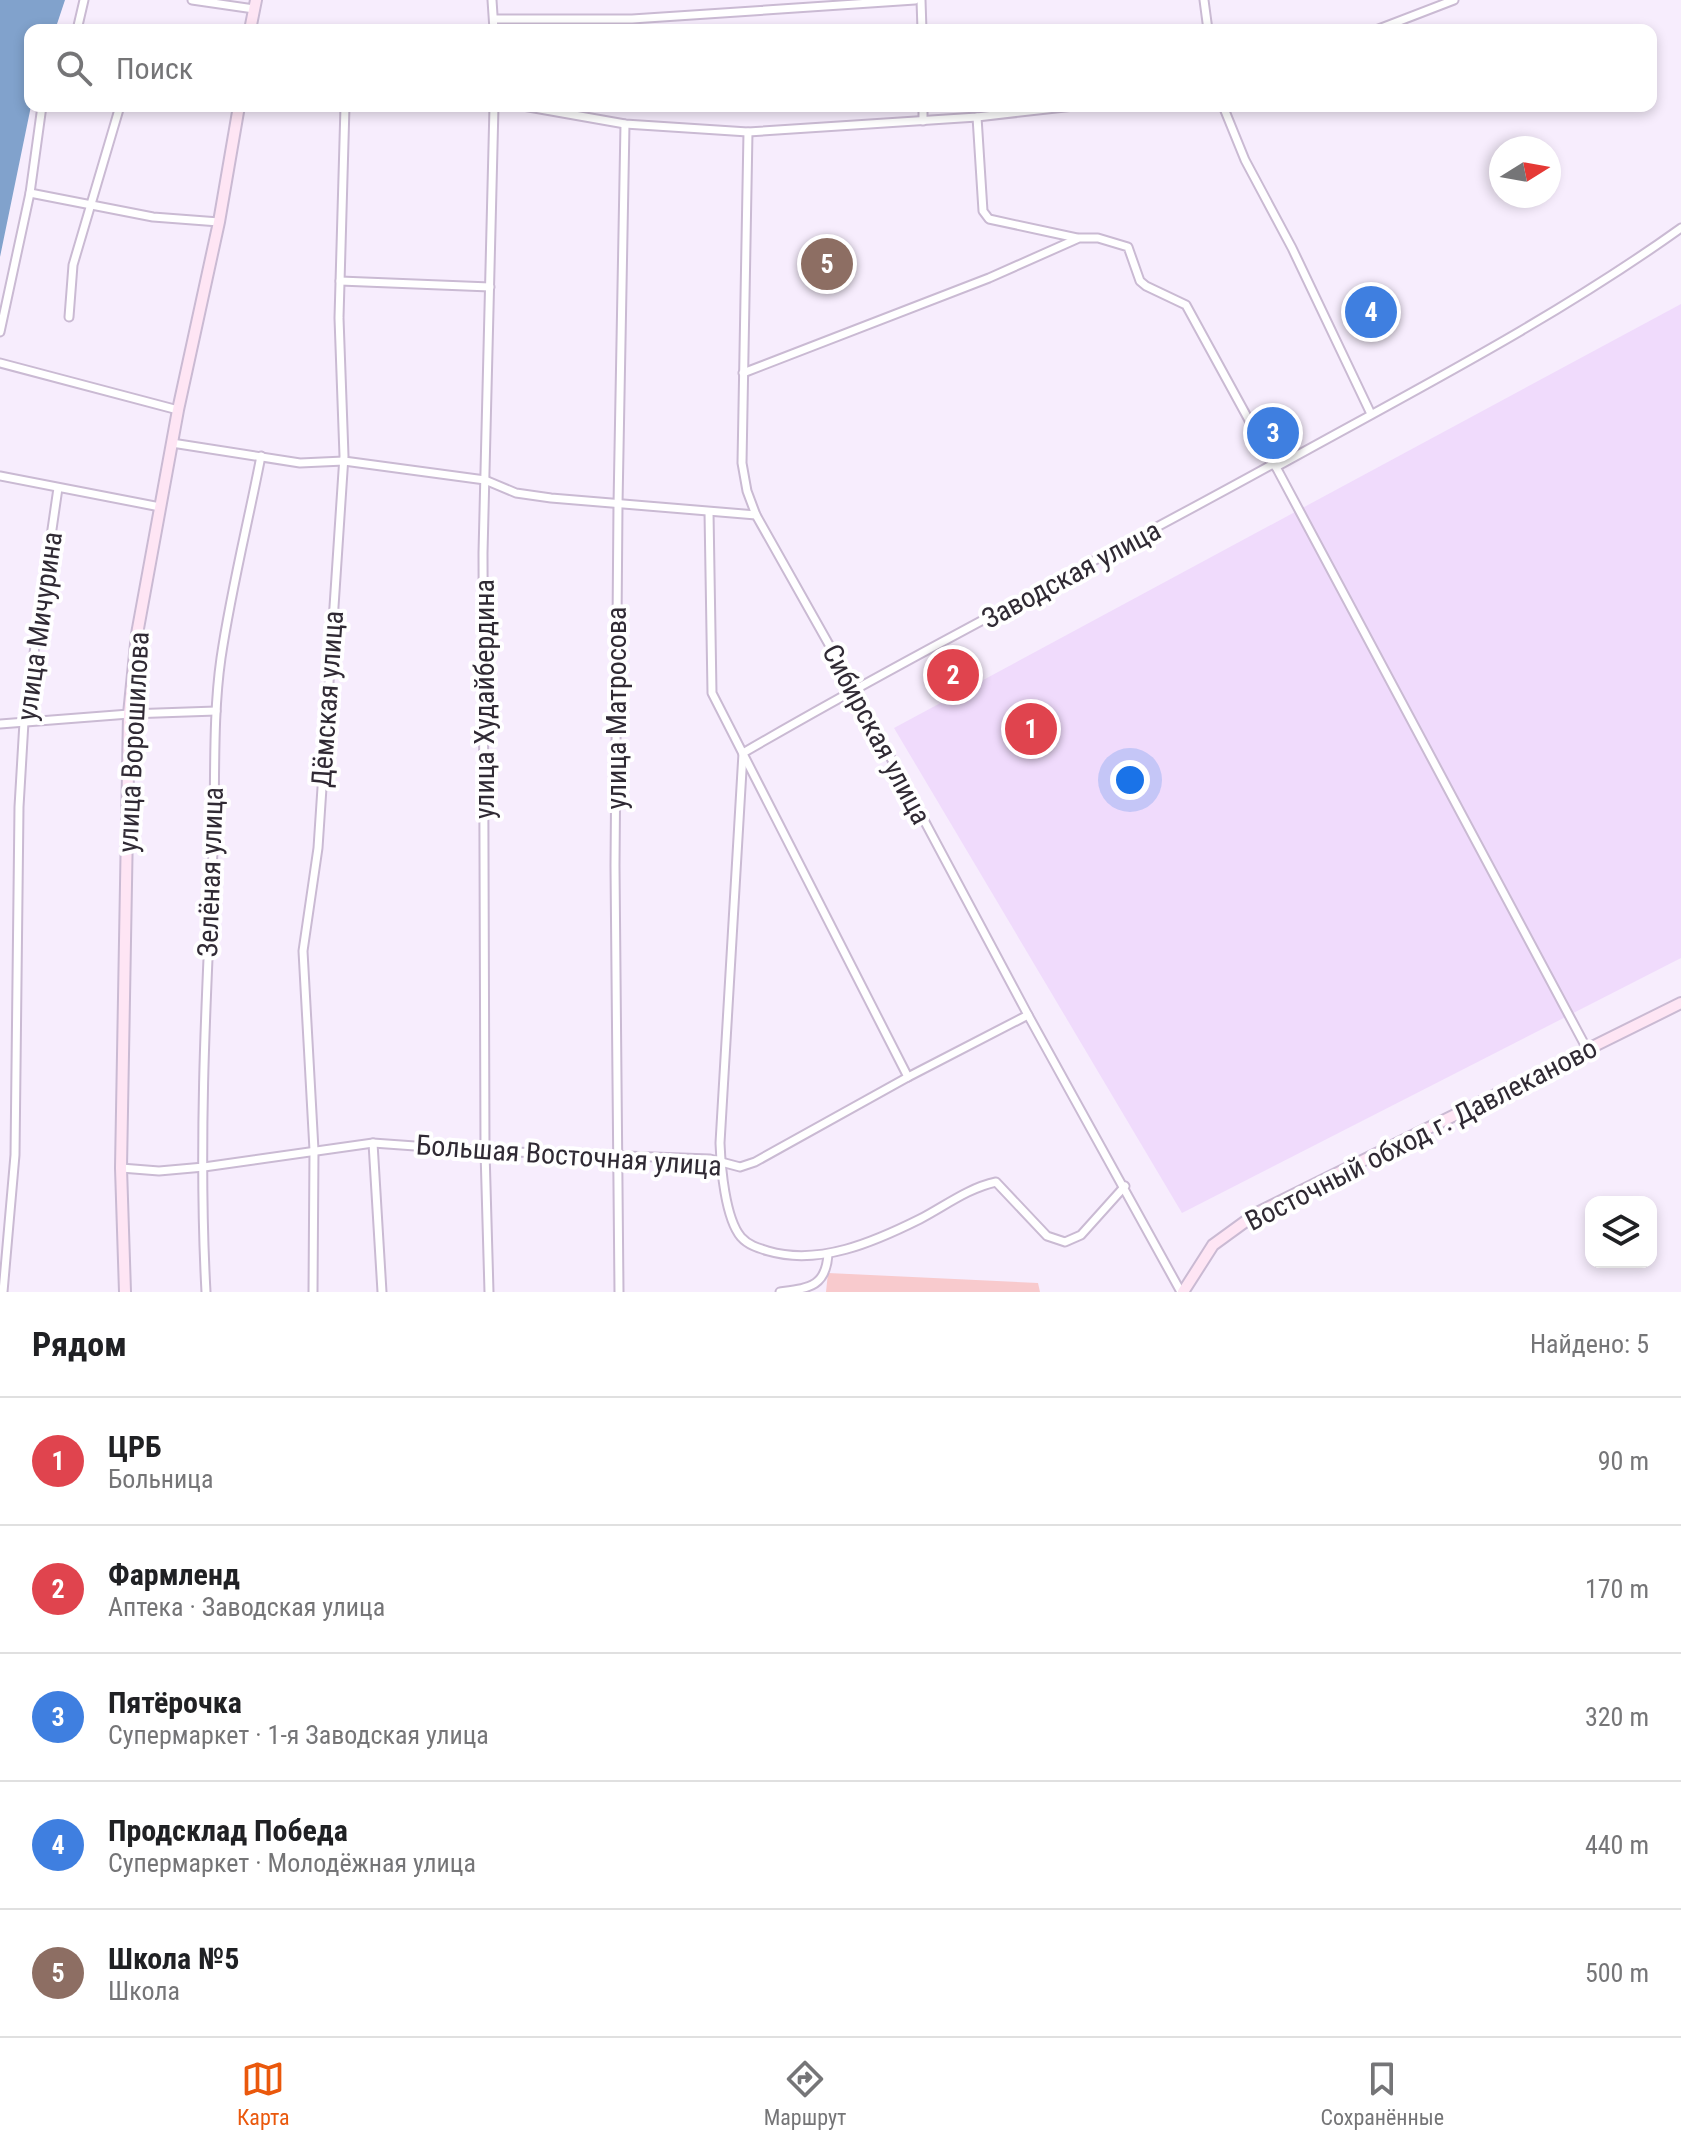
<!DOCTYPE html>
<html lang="ru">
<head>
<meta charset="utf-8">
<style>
  :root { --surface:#fff; --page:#f6f6f6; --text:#202124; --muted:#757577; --line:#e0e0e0; --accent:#ea580c }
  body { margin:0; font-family:"Roboto Condensed",sans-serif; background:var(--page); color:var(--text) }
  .controls { position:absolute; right:24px; bottom:24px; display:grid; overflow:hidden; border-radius:16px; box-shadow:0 4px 12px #0003 }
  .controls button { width:72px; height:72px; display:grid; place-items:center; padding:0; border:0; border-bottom:2px solid var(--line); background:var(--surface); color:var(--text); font:40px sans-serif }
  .compass { position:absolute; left:1489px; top:136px; width:72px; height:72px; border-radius:50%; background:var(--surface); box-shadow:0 4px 12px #0003; rotate:79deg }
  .you { position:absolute; left:1130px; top:780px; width:28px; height:28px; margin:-20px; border:6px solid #fff; border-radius:50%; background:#1a73e8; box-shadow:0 0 0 12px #1a73e833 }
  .badge { display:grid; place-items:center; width:52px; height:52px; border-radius:50%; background:var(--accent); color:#fff; font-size:26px; font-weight:700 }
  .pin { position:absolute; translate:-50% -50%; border:4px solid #fff; box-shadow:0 2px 8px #0006 }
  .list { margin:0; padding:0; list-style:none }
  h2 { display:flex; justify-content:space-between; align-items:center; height:104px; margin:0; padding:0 32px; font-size:34px }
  h2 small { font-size:26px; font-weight:400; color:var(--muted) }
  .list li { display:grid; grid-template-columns:52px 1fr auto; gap:24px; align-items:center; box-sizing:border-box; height:128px; padding:0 32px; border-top:2px solid var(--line) }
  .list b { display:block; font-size:30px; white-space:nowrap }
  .list p { margin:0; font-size:26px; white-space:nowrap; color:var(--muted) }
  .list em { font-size:26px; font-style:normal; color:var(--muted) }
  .icon { flex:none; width:44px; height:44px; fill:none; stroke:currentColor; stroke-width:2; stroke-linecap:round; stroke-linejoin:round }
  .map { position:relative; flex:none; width:1681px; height:1292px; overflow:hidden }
  .search { position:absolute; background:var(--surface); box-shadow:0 4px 12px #0003; left:24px; right:24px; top:24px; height:88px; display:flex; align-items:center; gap:20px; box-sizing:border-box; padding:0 28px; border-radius:16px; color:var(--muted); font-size:30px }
  .sheet { height:744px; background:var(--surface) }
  nav { display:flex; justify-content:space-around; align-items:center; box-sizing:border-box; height:112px; border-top:2px solid var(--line); background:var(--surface); font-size:22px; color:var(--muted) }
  nav a { display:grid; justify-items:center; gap:4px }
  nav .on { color:var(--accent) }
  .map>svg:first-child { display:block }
  .built { fill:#f0dbfc }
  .green { fill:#f8cacd }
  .water { fill:#81a2cc }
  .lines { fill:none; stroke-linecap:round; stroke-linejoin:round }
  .street-casing { stroke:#cabad3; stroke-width:11 }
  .secondary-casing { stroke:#cabad3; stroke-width:14 }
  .street { stroke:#fff; stroke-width:7 }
  .secondary { stroke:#fee5f4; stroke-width:10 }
  .labels { text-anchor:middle; stroke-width:8; stroke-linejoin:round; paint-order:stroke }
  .street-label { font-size:28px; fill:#302a34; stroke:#fff }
</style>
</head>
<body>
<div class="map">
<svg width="1681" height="1292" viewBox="0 0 1681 1292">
  <rect width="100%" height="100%" fill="#f7edfd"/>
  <path class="built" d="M1681,304V958L1182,1213L894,728Z"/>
  <path class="green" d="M828,1273L1038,1283L1040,1292H826Z"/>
  <path class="water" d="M0,0H65L55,30H30L31,106L0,257Z"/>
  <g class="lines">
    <defs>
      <g id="street">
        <path d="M192,0L254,9"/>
        <path d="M492,0L494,30"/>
        <path d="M921,0L922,30"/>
        <path d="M1204,0L1208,30"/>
        <path d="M494,19H632L915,0"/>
        <path d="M77,30L84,0"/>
        <path d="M1376,30L1454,0"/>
        <path d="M523,106L625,124L748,132L977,117L1074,106"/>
        <path d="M923,106V121"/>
        <path d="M1223,106L1245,160L1292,248L1371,414"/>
        <path d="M977,117L983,211L989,219L1077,238"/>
        <path d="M748,132L742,463L747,491L756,515L854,689L1028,1015L1181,1292"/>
        <path d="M30,193L153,217L219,222"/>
        <path d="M340,281L490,287"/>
        <path d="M69,317L73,265L120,106"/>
        <path d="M0,332L30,193L42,106"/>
        <path d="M0,363L178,410"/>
        <path d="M743,373L989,278L1079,238H1098L1128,247L1140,281L1146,286L1186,305L1273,464"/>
        <path d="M172,443L300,463L344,461L485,480L516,493L551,498L756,515"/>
        <path d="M1276,467L1587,1049"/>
        <path d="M0,476L160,507"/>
        <path d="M709,512L712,693L908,1077"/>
        <path d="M0,724L129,714L216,711"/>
        <path d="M743,753C917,652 1097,561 1273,464L1276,467C1413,391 1554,319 1681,228"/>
        <path d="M743,753L720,1143C721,1167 725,1218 741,1237C748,1245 758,1248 768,1251C819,1266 874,1242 920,1219C945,1206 968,1188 996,1182L1047,1236L1065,1242L1081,1235L1125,1186"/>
        <path d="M373,1143L382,1292"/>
        <path d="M121,1168L159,1171L204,1167L373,1143L485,1151L710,1159L740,1167L755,1162L908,1077L1028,1015"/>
        <path d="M3,1292L15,1155L19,807L24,722L58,488"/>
        <path d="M206,1292C198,1145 206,997 213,851C216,786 212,721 221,658C231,590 248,523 261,456"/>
        <path d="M313,1292L314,1150L303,951L318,848L344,456L339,318L345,106"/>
        <path d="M489,1292L485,1151L483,553L494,106"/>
        <path d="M619,1292L615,866L618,505L625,124"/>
        <path d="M780,1292C809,1288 826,1287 828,1254"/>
      </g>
      <g id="secondary">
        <path d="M250,30L256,0"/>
        <path d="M125,1292L121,1168L129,714L137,634L178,410L219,222L239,106"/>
        <path d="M1183,1292L1213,1245L1257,1213L1681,1003"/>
      </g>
    </defs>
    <use href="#street" class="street-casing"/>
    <use href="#secondary" class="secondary-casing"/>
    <use href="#street" class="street"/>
    <use href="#secondary" class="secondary"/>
  </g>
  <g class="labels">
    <g class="street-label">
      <text transform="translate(1071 574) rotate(-28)" y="10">Заводская улица</text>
      <text transform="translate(39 626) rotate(-82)" y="10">улица Мичурина</text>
      <text transform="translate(327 699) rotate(-86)" y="10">Дёмская улица</text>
      <text transform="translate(484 699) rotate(-90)" y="10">улица Худайбердина</text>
      <text transform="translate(616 708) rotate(-90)" y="10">улица Матросова</text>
      <text transform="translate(877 734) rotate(62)" y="10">Сибирская улица</text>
      <text transform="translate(133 742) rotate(-87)" y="10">улица Ворошилова</text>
      <text transform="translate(210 872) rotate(-88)" y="10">Зелёная улица</text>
      <text transform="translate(1421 1134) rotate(-27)" y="10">Восточный обход г. Давлеканово</text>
      <text transform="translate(569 1155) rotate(4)" y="10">Большая Восточная улица</text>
    </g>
  </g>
</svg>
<div class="controls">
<button><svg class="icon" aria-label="layers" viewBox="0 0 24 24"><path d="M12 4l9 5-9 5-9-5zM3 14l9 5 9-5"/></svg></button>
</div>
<svg class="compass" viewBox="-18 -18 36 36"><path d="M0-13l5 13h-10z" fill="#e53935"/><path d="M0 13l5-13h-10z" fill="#757577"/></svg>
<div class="you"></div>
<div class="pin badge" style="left:1031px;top:729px;background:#e0444e">1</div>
<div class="pin badge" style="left:953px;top:675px;background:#e0444e">2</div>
<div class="pin badge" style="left:1273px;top:433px;background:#3f7fe0">3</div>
<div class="pin badge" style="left:1371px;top:312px;background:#3f7fe0">4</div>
<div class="pin badge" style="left:827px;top:264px;background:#8d6e63">5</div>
<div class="search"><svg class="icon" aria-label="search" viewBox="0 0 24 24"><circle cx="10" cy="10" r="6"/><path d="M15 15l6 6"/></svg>Поиск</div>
</div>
<section class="sheet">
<h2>Рядом<small>Найдено: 5</small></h2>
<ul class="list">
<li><span class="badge" style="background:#e0444e">1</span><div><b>ЦРБ</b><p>Больница</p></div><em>90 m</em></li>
<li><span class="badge" style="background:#e0444e">2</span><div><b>Фармленд</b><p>Аптека · Заводская улица</p></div><em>170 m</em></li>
<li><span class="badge" style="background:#3f7fe0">3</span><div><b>Пятёрочка</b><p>Супермаркет · 1-я Заводская улица</p></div><em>320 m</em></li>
<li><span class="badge" style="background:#3f7fe0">4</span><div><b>Продсклад Победа</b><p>Супермаркет · Молодёжная улица</p></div><em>440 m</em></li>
<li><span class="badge" style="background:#8d6e63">5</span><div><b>Школа №5</b><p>Школа</p></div><em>500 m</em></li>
</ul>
</section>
<nav>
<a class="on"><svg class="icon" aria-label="map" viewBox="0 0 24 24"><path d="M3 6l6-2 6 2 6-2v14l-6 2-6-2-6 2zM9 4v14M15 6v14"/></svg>Карта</a>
<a><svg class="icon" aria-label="directions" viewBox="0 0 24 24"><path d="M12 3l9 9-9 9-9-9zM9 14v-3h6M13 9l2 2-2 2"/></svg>Маршрут</a>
<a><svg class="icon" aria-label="saved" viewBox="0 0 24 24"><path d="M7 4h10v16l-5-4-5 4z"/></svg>Сохранённые</a>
</nav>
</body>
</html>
